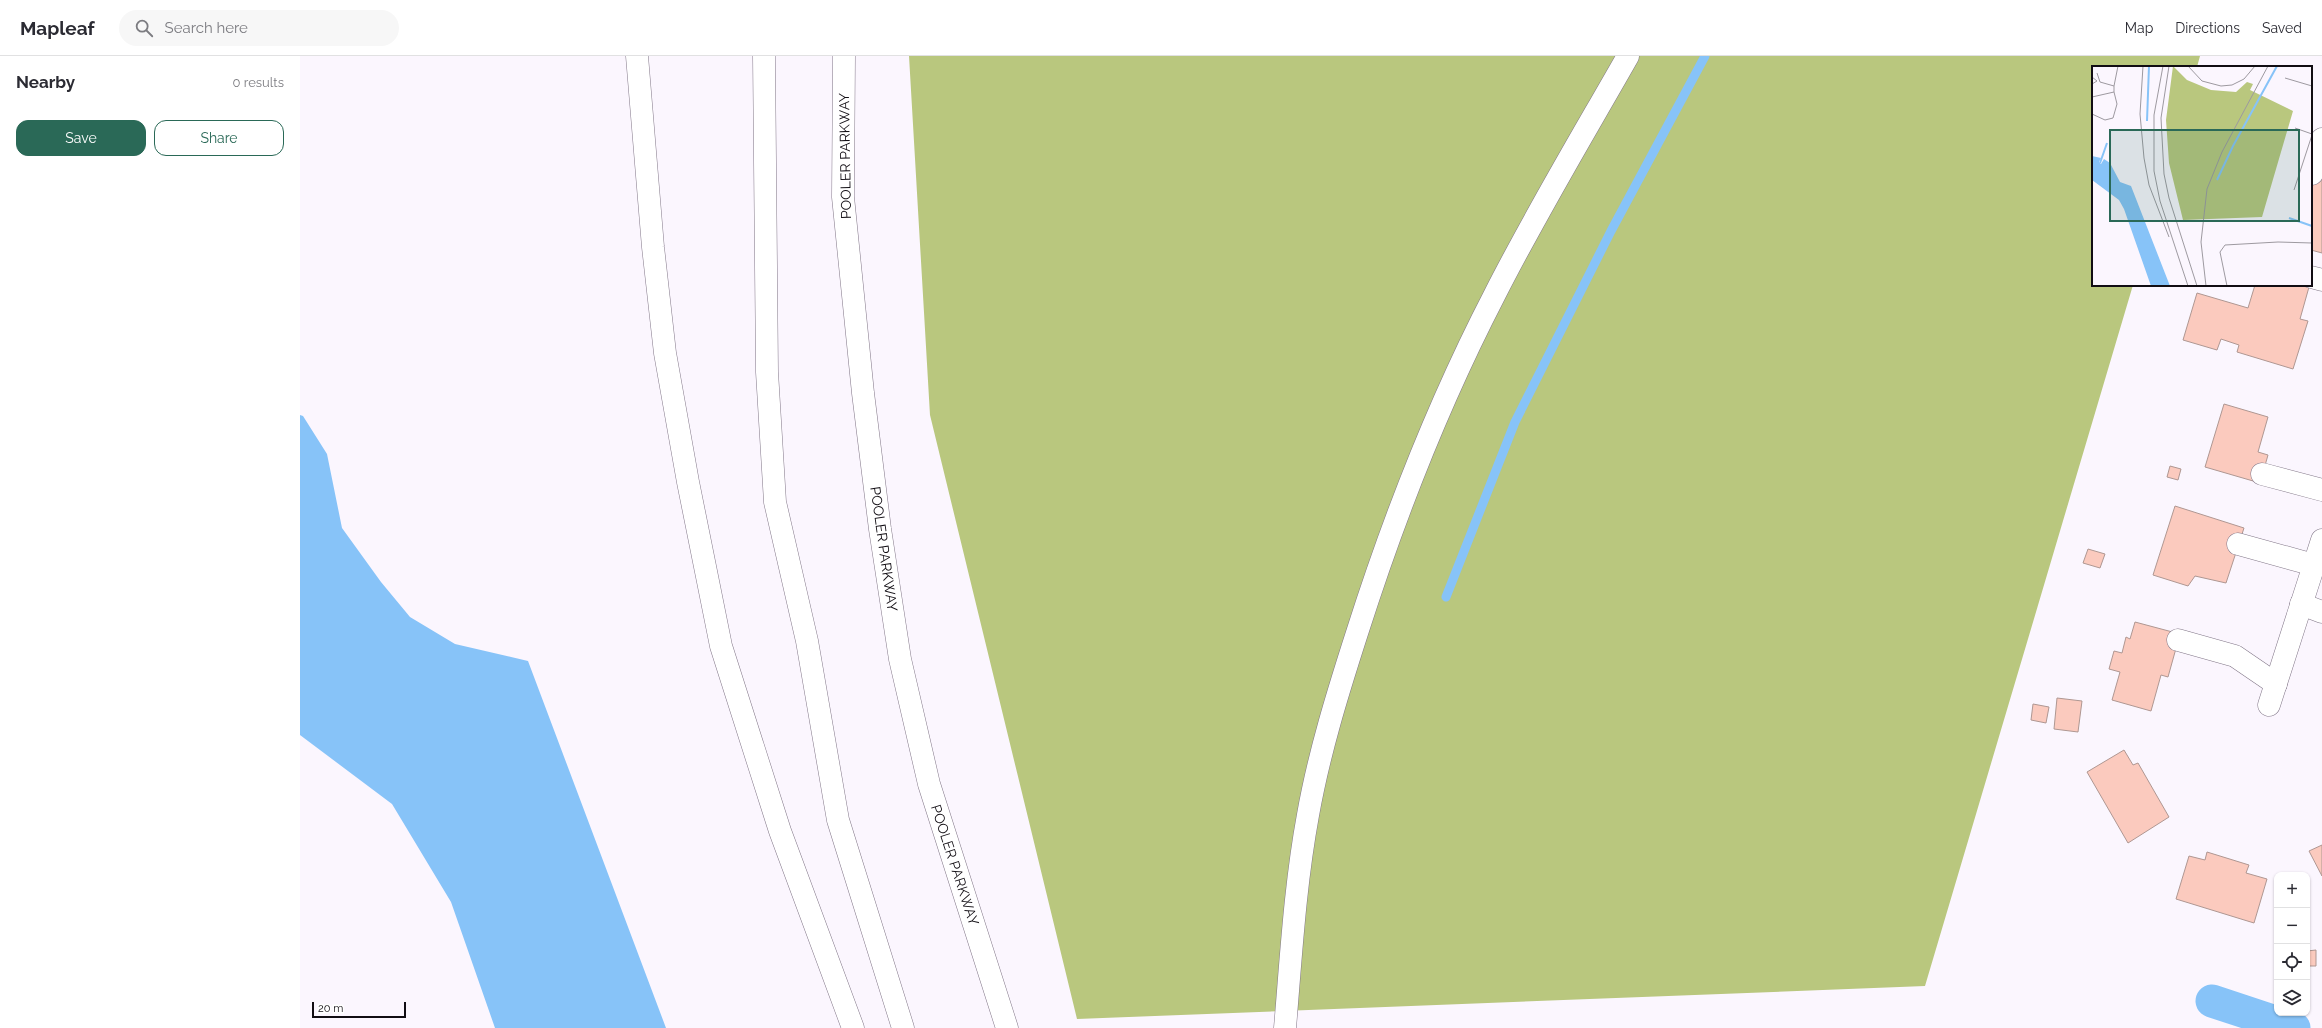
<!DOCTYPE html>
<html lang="en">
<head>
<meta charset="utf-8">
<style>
  :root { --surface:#fff; --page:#f7f7f7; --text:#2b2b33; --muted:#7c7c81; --line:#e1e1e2; --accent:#2a6957 }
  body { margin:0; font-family:Raleway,sans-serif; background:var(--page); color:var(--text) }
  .controls { position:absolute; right:12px; bottom:12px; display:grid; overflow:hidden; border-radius:8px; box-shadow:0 1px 3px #0004 }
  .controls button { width:36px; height:36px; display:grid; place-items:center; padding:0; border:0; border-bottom:1px solid var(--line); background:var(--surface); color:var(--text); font:20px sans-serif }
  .scale { position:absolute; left:12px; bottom:10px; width:94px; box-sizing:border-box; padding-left:4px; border:2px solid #110d13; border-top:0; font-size:11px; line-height:14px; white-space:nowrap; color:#110d13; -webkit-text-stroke:3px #fff; paint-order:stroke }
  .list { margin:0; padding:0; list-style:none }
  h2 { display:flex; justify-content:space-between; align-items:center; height:52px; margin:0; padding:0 16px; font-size:17px }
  h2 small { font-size:13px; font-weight:400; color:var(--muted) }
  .actions { display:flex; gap:8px; padding:12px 16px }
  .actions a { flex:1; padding:9px 0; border:1px solid var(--accent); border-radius:12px; text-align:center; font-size:14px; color:var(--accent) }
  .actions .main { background:var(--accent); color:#fff }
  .icon { flex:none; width:22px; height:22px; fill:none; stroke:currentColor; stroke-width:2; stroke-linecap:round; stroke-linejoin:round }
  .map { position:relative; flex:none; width:2022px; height:972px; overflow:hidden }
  header { display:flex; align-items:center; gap:24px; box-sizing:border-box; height:56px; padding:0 20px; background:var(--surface); border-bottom:1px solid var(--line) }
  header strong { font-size:19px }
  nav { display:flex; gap:22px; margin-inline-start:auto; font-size:14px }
  .search { width:280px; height:36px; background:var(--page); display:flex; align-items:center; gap:10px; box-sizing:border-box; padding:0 14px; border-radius:22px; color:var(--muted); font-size:15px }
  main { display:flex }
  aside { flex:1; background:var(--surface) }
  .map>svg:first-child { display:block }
  .forest { fill:#b9c77e }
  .water { fill:#87c3f8 }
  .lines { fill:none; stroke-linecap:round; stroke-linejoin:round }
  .stream { stroke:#87c3f8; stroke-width:9 }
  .canal { stroke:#87c3f8; stroke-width:33 }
  .building { fill:#fbcabe; stroke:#af9792 }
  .minor-casing { stroke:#827788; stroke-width:23 }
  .major-casing { stroke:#827788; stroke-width:23 }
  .minor { stroke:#fff; stroke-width:22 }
  .major { stroke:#fff; stroke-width:22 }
  .labels { text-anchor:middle; stroke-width:4; stroke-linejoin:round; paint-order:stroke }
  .street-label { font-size:14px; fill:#110d13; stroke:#fff }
  .inset-river { fill:none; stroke:#87c3f8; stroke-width:2 }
  .inset-road { fill:none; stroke:#9d99a0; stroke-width:1 }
  .view { fill:#2a6957; fill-opacity:0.15; stroke:#2a6957; stroke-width:2 }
  .inset-edge { fill:none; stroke:#110d13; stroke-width:2 }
</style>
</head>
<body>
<header>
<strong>Mapleaf</strong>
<div class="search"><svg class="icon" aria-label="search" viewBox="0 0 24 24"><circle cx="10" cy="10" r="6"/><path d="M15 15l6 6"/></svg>Search here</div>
<nav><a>Map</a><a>Directions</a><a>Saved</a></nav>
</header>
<main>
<aside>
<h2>Nearby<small>0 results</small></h2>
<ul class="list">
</ul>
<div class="actions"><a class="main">Save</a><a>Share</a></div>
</aside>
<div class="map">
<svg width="2022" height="972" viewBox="0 0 2022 972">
  <rect width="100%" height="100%" fill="#fbf6fe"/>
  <path class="forest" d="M609,0H1900L1897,11H1793V229H1833L1625,930L777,963L630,359Z"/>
  <path class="water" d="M0,359L3,360L27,398L42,472L81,526L110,561L155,588L228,605L366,972H195L151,846L92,748L0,679Z"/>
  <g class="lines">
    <path class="stream" d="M1146,541L1215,366L1311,175L1405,0"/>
    <path class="canal" d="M1912,945L1994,972"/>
  </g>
  <g class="building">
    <path d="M2011,118L2022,121V197L2011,194Z"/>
    <path d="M1955,229H2001L2009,231L2000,263L2008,265L1993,313L1937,296L1939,289L1921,283L1917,294L1883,284L1897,237L1948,252Z"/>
    <path d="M1924,348L1968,361L1958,396L1968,399L1960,427L1905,411Z"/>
    <path d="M1870,410L1881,413L1878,424L1867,421Z"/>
    <path d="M1875,450L1944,472L1926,527L1895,520L1888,530L1853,519Z"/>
    <path d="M1788,493L1805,498L1800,512L1783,507Z"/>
    <path d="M1835,566L1880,578L1868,621L1861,619L1851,655L1812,644L1820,616L1809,613L1814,595L1822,597L1826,581L1830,583Z"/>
    <path d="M1757,642L1782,645L1778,676L1754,673Z"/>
    <path d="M1733,648L1749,651L1746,667L1731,664Z"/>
    <path d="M1824,694L1833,709L1838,707L1869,761L1828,787L1787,716Z"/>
    <path d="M2022,789V820L2009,795Z"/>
    <path d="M1907,796L1949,809L1946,817L1967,823L1954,867L1876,843L1889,800L1905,804Z"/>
    <path d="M2016,894V910H2007V895Z"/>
  </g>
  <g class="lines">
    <defs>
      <g id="minor">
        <path d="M2012,118L2022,83"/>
        <path d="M2011,221L2022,224"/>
        <path d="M1962,418L2022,434"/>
        <path d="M1938,488L2014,509"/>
        <path d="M2001,548L2022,556"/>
        <path d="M1878,584L1935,600L1976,628"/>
        <path d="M1969,649L2022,484"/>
      </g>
      <g id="major">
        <path d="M337,0L353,191L365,297L388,426L421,590L480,775L553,972"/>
        <path d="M464,0L467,316L475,446L507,585L538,764L603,972"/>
        <path d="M544,0L543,141L563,337L580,473L600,603L629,728L707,972"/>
        <path d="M985,972C991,901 995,829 1008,759C1019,697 1038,636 1057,577C1094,461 1139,346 1195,238C1236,157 1283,79 1328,0"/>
      </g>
    </defs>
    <use href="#minor" class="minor-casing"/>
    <use href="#major" class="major-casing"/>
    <use href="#minor" class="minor"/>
    <use href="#major" class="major"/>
  </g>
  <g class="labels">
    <g class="street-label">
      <text transform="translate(545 100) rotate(-91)" y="5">POOLER PARKWAY</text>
      <text transform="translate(584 493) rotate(82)" y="5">POOLER PARKWAY</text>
      <text transform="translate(655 809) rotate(72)" y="5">POOLER PARKWAY</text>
    </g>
  </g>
  <g transform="translate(1792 10)">
    <rect width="220" height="220" fill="#fbf6fe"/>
    <path d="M81,0L95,14L119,24L144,26L155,16L161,18L158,24L201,45L170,151L91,154L77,97L74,54Z" fill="#b9c77e"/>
    <path d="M0,90L9,92L7,96L9,98L12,93L18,97L28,116L39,120L78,220H59L32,143L27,134L0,114Z" fill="#87c3f8"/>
    <path class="inset-river" d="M55,55L57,0M8,97L15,77M125,114L141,80L185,0M197,152L220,160"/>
    <path class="inset-road" d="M51,0L48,48L52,92L57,119L77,171M71,0L62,49V105L68,135L96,220M77,0L69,52L72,108L77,132L105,220M96,0L110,15L129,20L140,19L152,13L163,0M5,7L8,16L22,20V26M0,11L5,15L0,18M193,12L220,20M22,20L26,0M0,31L22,26L25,38L21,52L13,54L0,48M203,62L220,68M202,124L220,69M114,220L109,176L115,123L130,86L176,0M135,220L128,186L133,179L186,176L220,177"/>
    <path class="view" d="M18,64H207V155H18Z"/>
    <rect width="220" height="220" class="inset-edge"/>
  </g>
</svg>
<div class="controls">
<button>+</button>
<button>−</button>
<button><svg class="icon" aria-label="locate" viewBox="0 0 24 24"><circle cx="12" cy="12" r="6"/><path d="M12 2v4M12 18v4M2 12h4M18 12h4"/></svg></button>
<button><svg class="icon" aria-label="layers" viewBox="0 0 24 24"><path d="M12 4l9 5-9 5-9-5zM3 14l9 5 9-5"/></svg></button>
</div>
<div class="scale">20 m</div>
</div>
</main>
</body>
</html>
